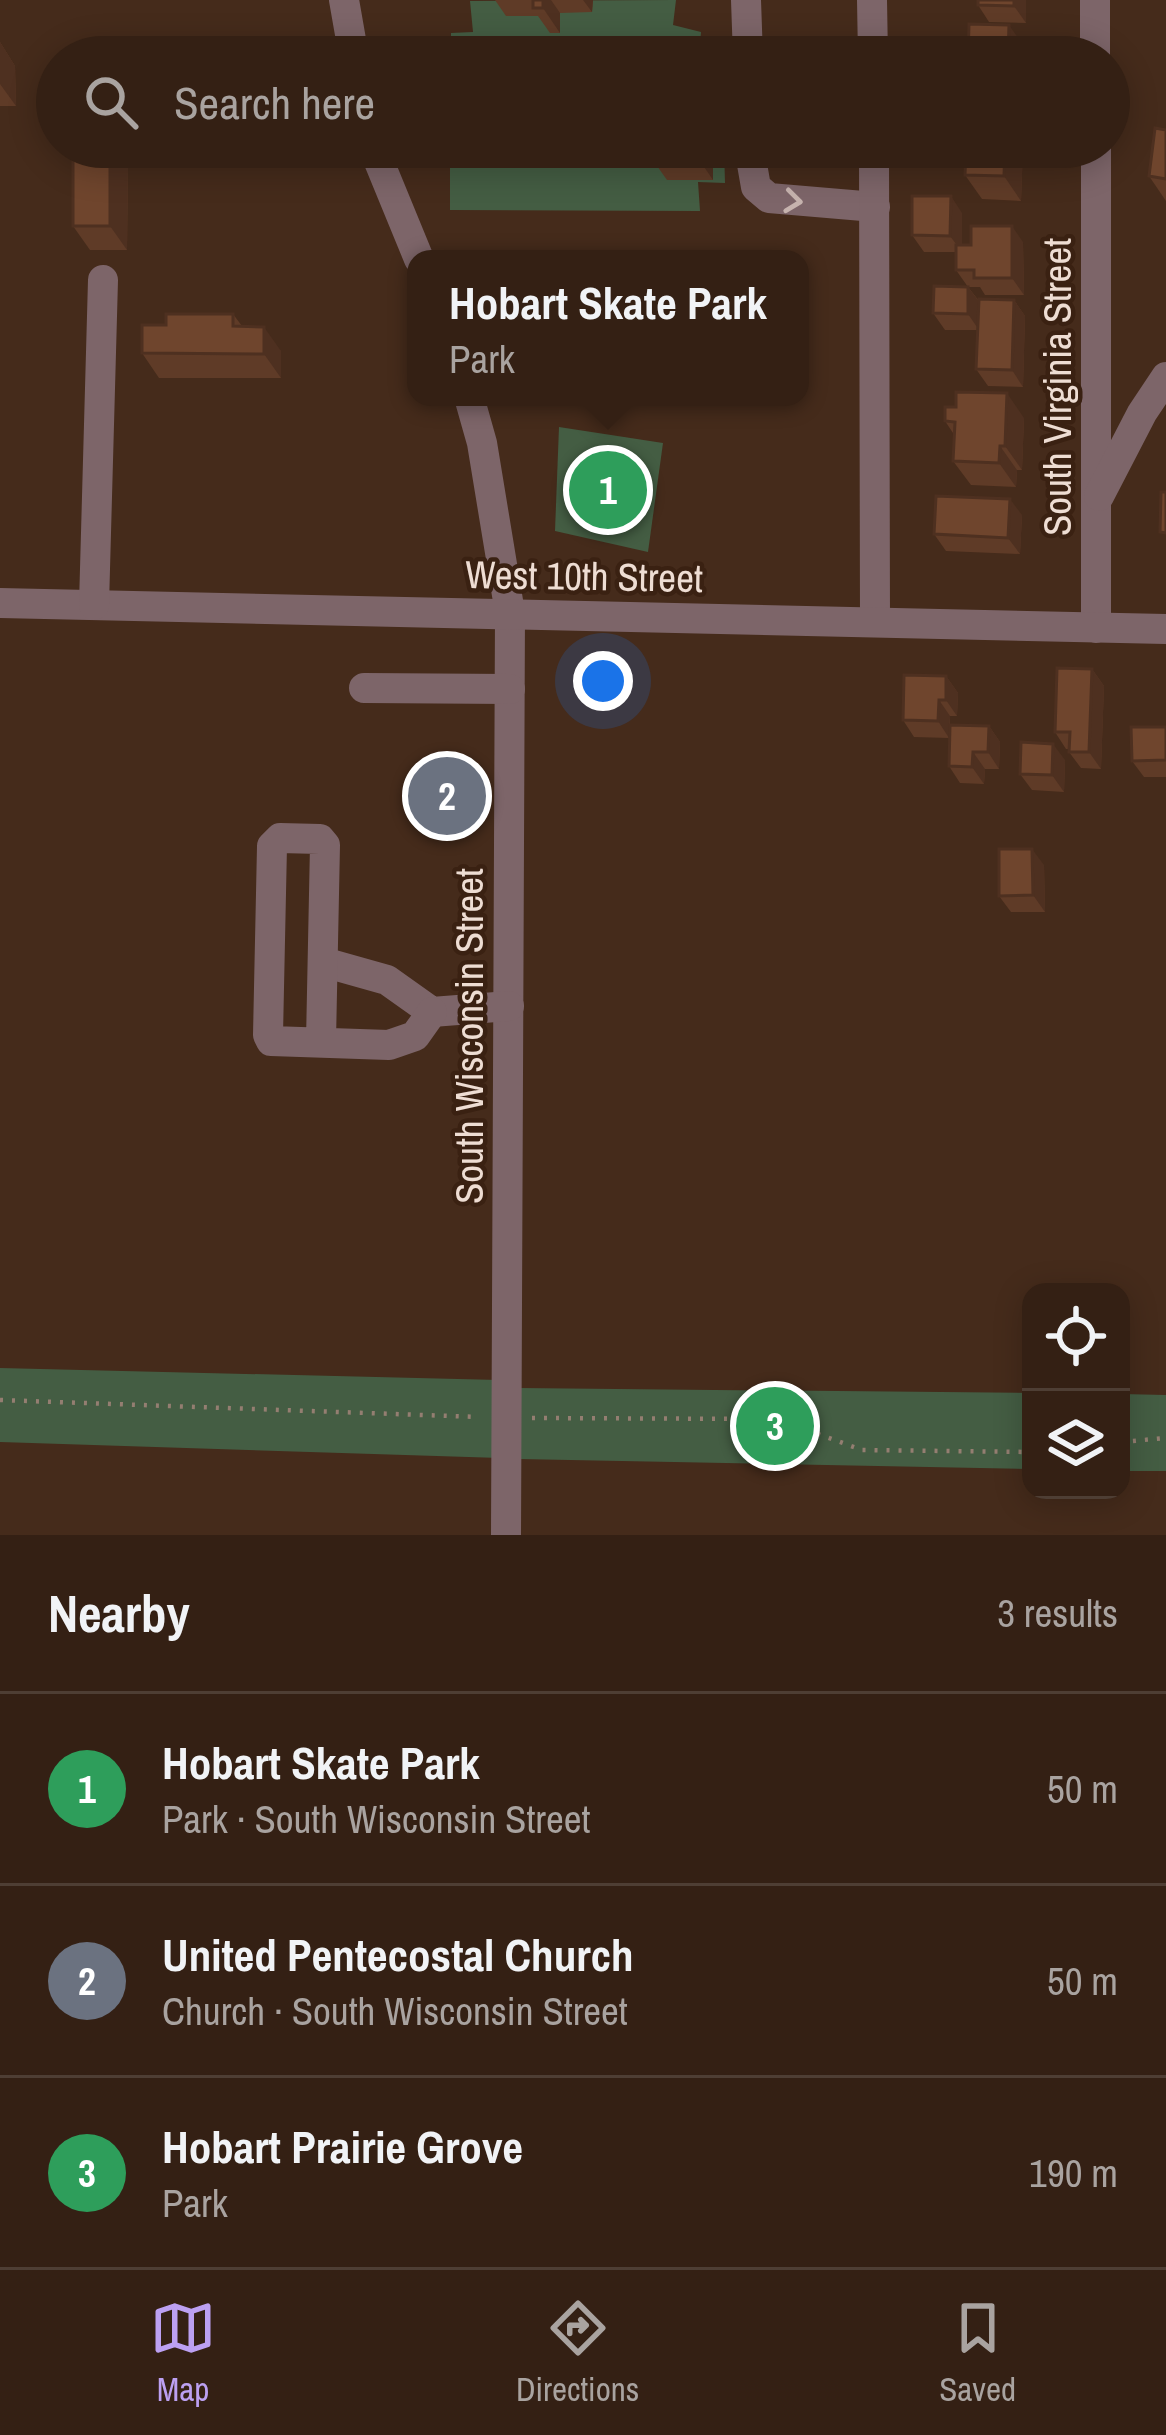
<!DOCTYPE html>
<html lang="en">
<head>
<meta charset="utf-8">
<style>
  :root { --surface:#342014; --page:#3c281d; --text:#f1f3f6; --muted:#a9a3a0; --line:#4e3e34; --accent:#bca0f2 }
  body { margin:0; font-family:"Archivo Narrow",sans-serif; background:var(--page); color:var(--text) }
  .controls { position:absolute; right:36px; bottom:36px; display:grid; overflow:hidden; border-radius:24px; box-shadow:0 6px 30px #0003 }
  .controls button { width:108px; height:108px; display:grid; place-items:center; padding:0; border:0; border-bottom:3px solid var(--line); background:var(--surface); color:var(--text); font:60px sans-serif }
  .you { position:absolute; left:603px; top:681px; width:42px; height:42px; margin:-30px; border:9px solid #fff; border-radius:50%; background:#1a73e8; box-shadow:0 0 0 18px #1a73e833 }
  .badge { display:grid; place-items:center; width:78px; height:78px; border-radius:50%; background:var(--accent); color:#fff; font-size:39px; font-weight:700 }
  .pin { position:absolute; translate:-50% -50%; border:6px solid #fff; box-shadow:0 3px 12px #0006 }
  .popup { position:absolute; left:407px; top:250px; width:402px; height:156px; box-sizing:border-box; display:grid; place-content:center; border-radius:24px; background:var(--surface); filter:drop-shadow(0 3px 9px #0005); font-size:39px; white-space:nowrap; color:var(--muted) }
  .popup b { font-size:45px; color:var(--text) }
  .popup::after { content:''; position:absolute; left:50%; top:100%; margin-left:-24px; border:24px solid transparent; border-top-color:var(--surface) }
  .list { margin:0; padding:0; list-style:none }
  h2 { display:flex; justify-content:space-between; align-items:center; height:156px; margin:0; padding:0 48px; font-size:51px }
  h2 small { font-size:39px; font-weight:400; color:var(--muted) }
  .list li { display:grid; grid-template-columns:78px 1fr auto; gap:36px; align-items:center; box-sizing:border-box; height:192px; padding:0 48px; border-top:3px solid var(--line) }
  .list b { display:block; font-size:45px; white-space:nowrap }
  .list p { margin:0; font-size:39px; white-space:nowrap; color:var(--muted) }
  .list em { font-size:39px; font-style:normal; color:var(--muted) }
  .icon { flex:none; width:66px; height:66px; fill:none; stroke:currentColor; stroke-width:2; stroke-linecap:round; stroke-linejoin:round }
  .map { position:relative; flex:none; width:1166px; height:1535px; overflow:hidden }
  .search { position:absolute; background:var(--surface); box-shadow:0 6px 30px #0003; left:36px; right:36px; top:36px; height:132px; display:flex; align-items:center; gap:30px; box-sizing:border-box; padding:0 42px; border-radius:66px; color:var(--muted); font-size:45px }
  .sheet { height:732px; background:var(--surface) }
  nav { display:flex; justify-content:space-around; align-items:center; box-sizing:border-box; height:168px; border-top:3px solid var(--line); background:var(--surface); font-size:33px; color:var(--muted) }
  nav a { display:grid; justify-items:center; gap:6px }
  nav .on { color:var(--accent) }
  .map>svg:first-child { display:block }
  .green { fill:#445d43 }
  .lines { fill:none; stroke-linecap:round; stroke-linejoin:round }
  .path { stroke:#947e71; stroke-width:4.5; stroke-dasharray:3 9; stroke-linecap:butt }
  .minor { stroke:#7d6569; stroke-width:30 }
  .wall { fill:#5f3b27 }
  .shaded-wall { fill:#4e3020 }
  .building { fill:#6f452d; stroke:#4e3020; stroke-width:3 }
  .oneway { stroke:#c6b3ae }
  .labels { text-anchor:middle; stroke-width:9; stroke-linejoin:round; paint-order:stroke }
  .street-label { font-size:39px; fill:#eeddd3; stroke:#3a2112 }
</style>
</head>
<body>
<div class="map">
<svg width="1166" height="1535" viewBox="0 0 1166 1535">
  <rect width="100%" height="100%" fill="#452b1b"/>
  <g class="green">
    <path d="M676,0L673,25L701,32L699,57H451V33L473,32L470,1Z"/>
    <path d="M450,147H724L725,183L698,182L700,211L450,210Z"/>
    <path d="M559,427L663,443L648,552L555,531Z"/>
    <path d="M0,1368L499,1380L500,1458L0,1442Z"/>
    <path d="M519,1388L1031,1393V1469L518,1459Z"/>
    <path d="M1121,1394L1166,1395V1471H1121Z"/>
  </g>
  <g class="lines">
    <g class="path">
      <path d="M0,1400L479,1417"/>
      <path d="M532,1418L777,1419L862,1450L1031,1452"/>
      <path d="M1121,1442L1166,1438"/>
    </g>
    <g class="minor">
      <path d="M344,0L354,57"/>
      <path d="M746,0L748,57"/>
      <path d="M872,0L873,57"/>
      <path d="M1095,0V57"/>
      <path d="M373,147L419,259"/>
      <path d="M749,147L756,187L769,198L875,207"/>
      <path d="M874,147L875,622"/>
      <path d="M1096,147V628"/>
      <path d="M469,397L482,443L510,613L506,1535"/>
      <path d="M1099,496L1142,413L1166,377"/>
      <path d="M0,603L1166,629"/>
      <path d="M94,605L103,280"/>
      <path d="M364,688L510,689"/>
      <path d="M323,962L387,980L432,1012L509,1006"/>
      <path d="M321,1041L325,845L320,839L280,838L272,846L268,1035L271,1041L389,1045L415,1036L432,1012"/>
    </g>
  </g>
  <g class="wall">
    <path d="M495,0H593L592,12L560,13V33H550L538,16H506Z"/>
    <path d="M978,0H1026V23L989,22L978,5Z"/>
    <path d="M0,42L15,66L16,106H0Z"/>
    <path d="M1166,130V201L1149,176Z"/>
    <path d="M73,147H115L128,164L127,250H90L73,226Z"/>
    <path d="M966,147H1023L1021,201L982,199L965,175Z"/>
    <path d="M713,150V180H667L650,156Z"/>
    <path d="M962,213V245L1023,242L1024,295H985L980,287H968L979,301L1014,300L1025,316L1023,387L988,386L976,369L978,330H945L933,313L968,287L956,270V252H924L912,235Z"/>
    <path d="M233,314L242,326L281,351V378H159L142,353L166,325Z"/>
    <path d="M1024,418L1022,470H1017L1016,487L971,485L953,461L955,436L945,421Z"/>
    <path d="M1022,515L1020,554L946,551L934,534Z"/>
    <path d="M1092,669L1104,686L1101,769L1081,768L1069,752V749H1066L1055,732Z"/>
    <path d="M946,676L958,693L957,716H950V725L989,726L1000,742L999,769H985L984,784L960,783L949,766V738L914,737L903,720Z"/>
    <path d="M1166,727V777H1144L1132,761Z"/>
    <path d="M1065,760L1064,792L1032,790L1020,774Z"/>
    <path d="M1044,865L1045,912H1011L999,896Z"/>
  </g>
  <g class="shaded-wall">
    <path d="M543,0H551L560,13V33L543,8Z"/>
    <path d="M583,0H593L592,12Z"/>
    <path d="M1014,0H1026V23L1014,6Z"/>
    <path d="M1009,25L1021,42V57H1008Z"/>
    <path d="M0,42L15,66L16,106L0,84Z"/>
    <path d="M110,147H115L128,164L127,250L110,226Z"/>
    <path d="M696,147H711L713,150V180L696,155Z"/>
    <path d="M1005,147H1023L1021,201L1004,176Z"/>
    <path d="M951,196L962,213V252L950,236Z"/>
    <path d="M1012,226L1023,242L1024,295L1012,278Z"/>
    <path d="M968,287L980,303L979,330L968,314Z"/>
    <path d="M1014,300L1025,316L1023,387L1012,370Z"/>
    <path d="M264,327L281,351V378L264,354Z"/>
    <path d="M1007,393L1024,418L1022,470L1005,446Z"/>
    <path d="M1000,446L1017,470L1016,487L999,463Z"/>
    <path d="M1010,499L1022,515L1020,554L1008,538Z"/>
    <path d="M1092,669L1104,686L1101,769L1089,752Z"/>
    <path d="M946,676L958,693L957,716L946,700Z"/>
    <path d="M939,700L950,716L949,738L938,721Z"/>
    <path d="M989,726L1000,742L999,769L988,752Z"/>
    <path d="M1053,744L1065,760L1064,792L1052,775Z"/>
    <path d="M973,752L985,769L984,784L972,767Z"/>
    <path d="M1032,849L1044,865L1045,912L1033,895Z"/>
  </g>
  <g class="building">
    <rect x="533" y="0" width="10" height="8"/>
    <path d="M978,0H1014V6L978,5Z"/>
    <path d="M969,24L1009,25L1008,57H968Z"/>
    <path d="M1155,128L1166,130V179L1149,176Z"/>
    <rect x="73" y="147" width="37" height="79"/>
    <path d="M650,147H696V155L650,156Z"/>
    <path d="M966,147H1005L1004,176L965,175Z"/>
    <path d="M912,196H951L950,236L912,235Z"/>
    <path d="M971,226H1012V278H974V270H956V245H971Z"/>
    <path d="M934,286L968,287V314L933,313Z"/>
    <path d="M979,299L1014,300L1012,370L976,369Z"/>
    <path d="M166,314H233V326L264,327V354L142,353V325H166Z"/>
    <path d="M956,392L1007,393L1005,446H1000L999,463L953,461L955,422L945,421V407H956Z"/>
    <path d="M1161,492H1166V533L1160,532Z"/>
    <path d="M936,496L1010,499L1008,538L934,534Z"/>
    <path d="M1057,668L1092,669L1089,752H1069L1070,732H1055Z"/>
    <path d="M904,675L946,676V700H939L938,721L903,720Z"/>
    <path d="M950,725L989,726L988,752H973L972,767L949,766Z"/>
    <path d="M1131,727H1166V760L1132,761Z"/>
    <path d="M1021,742L1053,744L1052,775L1020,774Z"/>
    <path d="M999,849H1032L1033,895L999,896Z"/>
  </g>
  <defs><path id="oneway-chevron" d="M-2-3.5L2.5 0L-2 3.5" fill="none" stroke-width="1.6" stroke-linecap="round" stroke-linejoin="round" transform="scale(3)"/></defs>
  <use class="oneway" href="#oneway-chevron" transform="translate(793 201) rotate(7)"/>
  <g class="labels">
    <g class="street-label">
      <text transform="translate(1057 387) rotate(-90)" y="14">South Virginia Street</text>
      <text transform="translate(584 576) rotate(1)" y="14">West 10th Street</text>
      <text transform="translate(469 1036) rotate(-90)" y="14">South Wisconsin Street</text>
    </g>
  </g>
</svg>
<div class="controls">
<button><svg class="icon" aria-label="locate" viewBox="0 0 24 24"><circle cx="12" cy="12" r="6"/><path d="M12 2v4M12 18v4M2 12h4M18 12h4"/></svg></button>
<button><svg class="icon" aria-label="layers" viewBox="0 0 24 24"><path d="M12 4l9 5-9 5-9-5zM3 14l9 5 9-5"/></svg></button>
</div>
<div class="you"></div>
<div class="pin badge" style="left:608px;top:490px;background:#2e9e5b">1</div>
<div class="popup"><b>Hobart Skate Park</b>Park</div>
<div class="pin badge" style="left:447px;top:796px;background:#6b7280">2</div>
<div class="pin badge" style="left:775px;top:1426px;background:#2e9e5b">3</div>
<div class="search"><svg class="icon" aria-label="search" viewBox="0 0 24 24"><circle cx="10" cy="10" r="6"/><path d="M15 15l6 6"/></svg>Search here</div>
</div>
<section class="sheet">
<h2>Nearby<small>3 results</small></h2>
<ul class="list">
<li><span class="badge" style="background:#2e9e5b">1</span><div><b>Hobart Skate Park</b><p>Park · South Wisconsin Street</p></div><em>50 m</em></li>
<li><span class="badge" style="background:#6b7280">2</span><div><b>United Pentecostal Church</b><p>Church · South Wisconsin Street</p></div><em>50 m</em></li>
<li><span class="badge" style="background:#2e9e5b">3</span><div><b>Hobart Prairie Grove</b><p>Park</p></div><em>190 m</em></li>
</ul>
</section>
<nav>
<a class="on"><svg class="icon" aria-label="map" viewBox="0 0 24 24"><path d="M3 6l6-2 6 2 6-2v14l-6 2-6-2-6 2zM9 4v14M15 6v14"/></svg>Map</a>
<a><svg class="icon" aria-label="directions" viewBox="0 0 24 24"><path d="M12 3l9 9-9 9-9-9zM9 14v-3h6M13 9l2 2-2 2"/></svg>Directions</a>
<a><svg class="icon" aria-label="saved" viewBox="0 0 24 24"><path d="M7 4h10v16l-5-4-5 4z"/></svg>Saved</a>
</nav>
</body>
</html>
